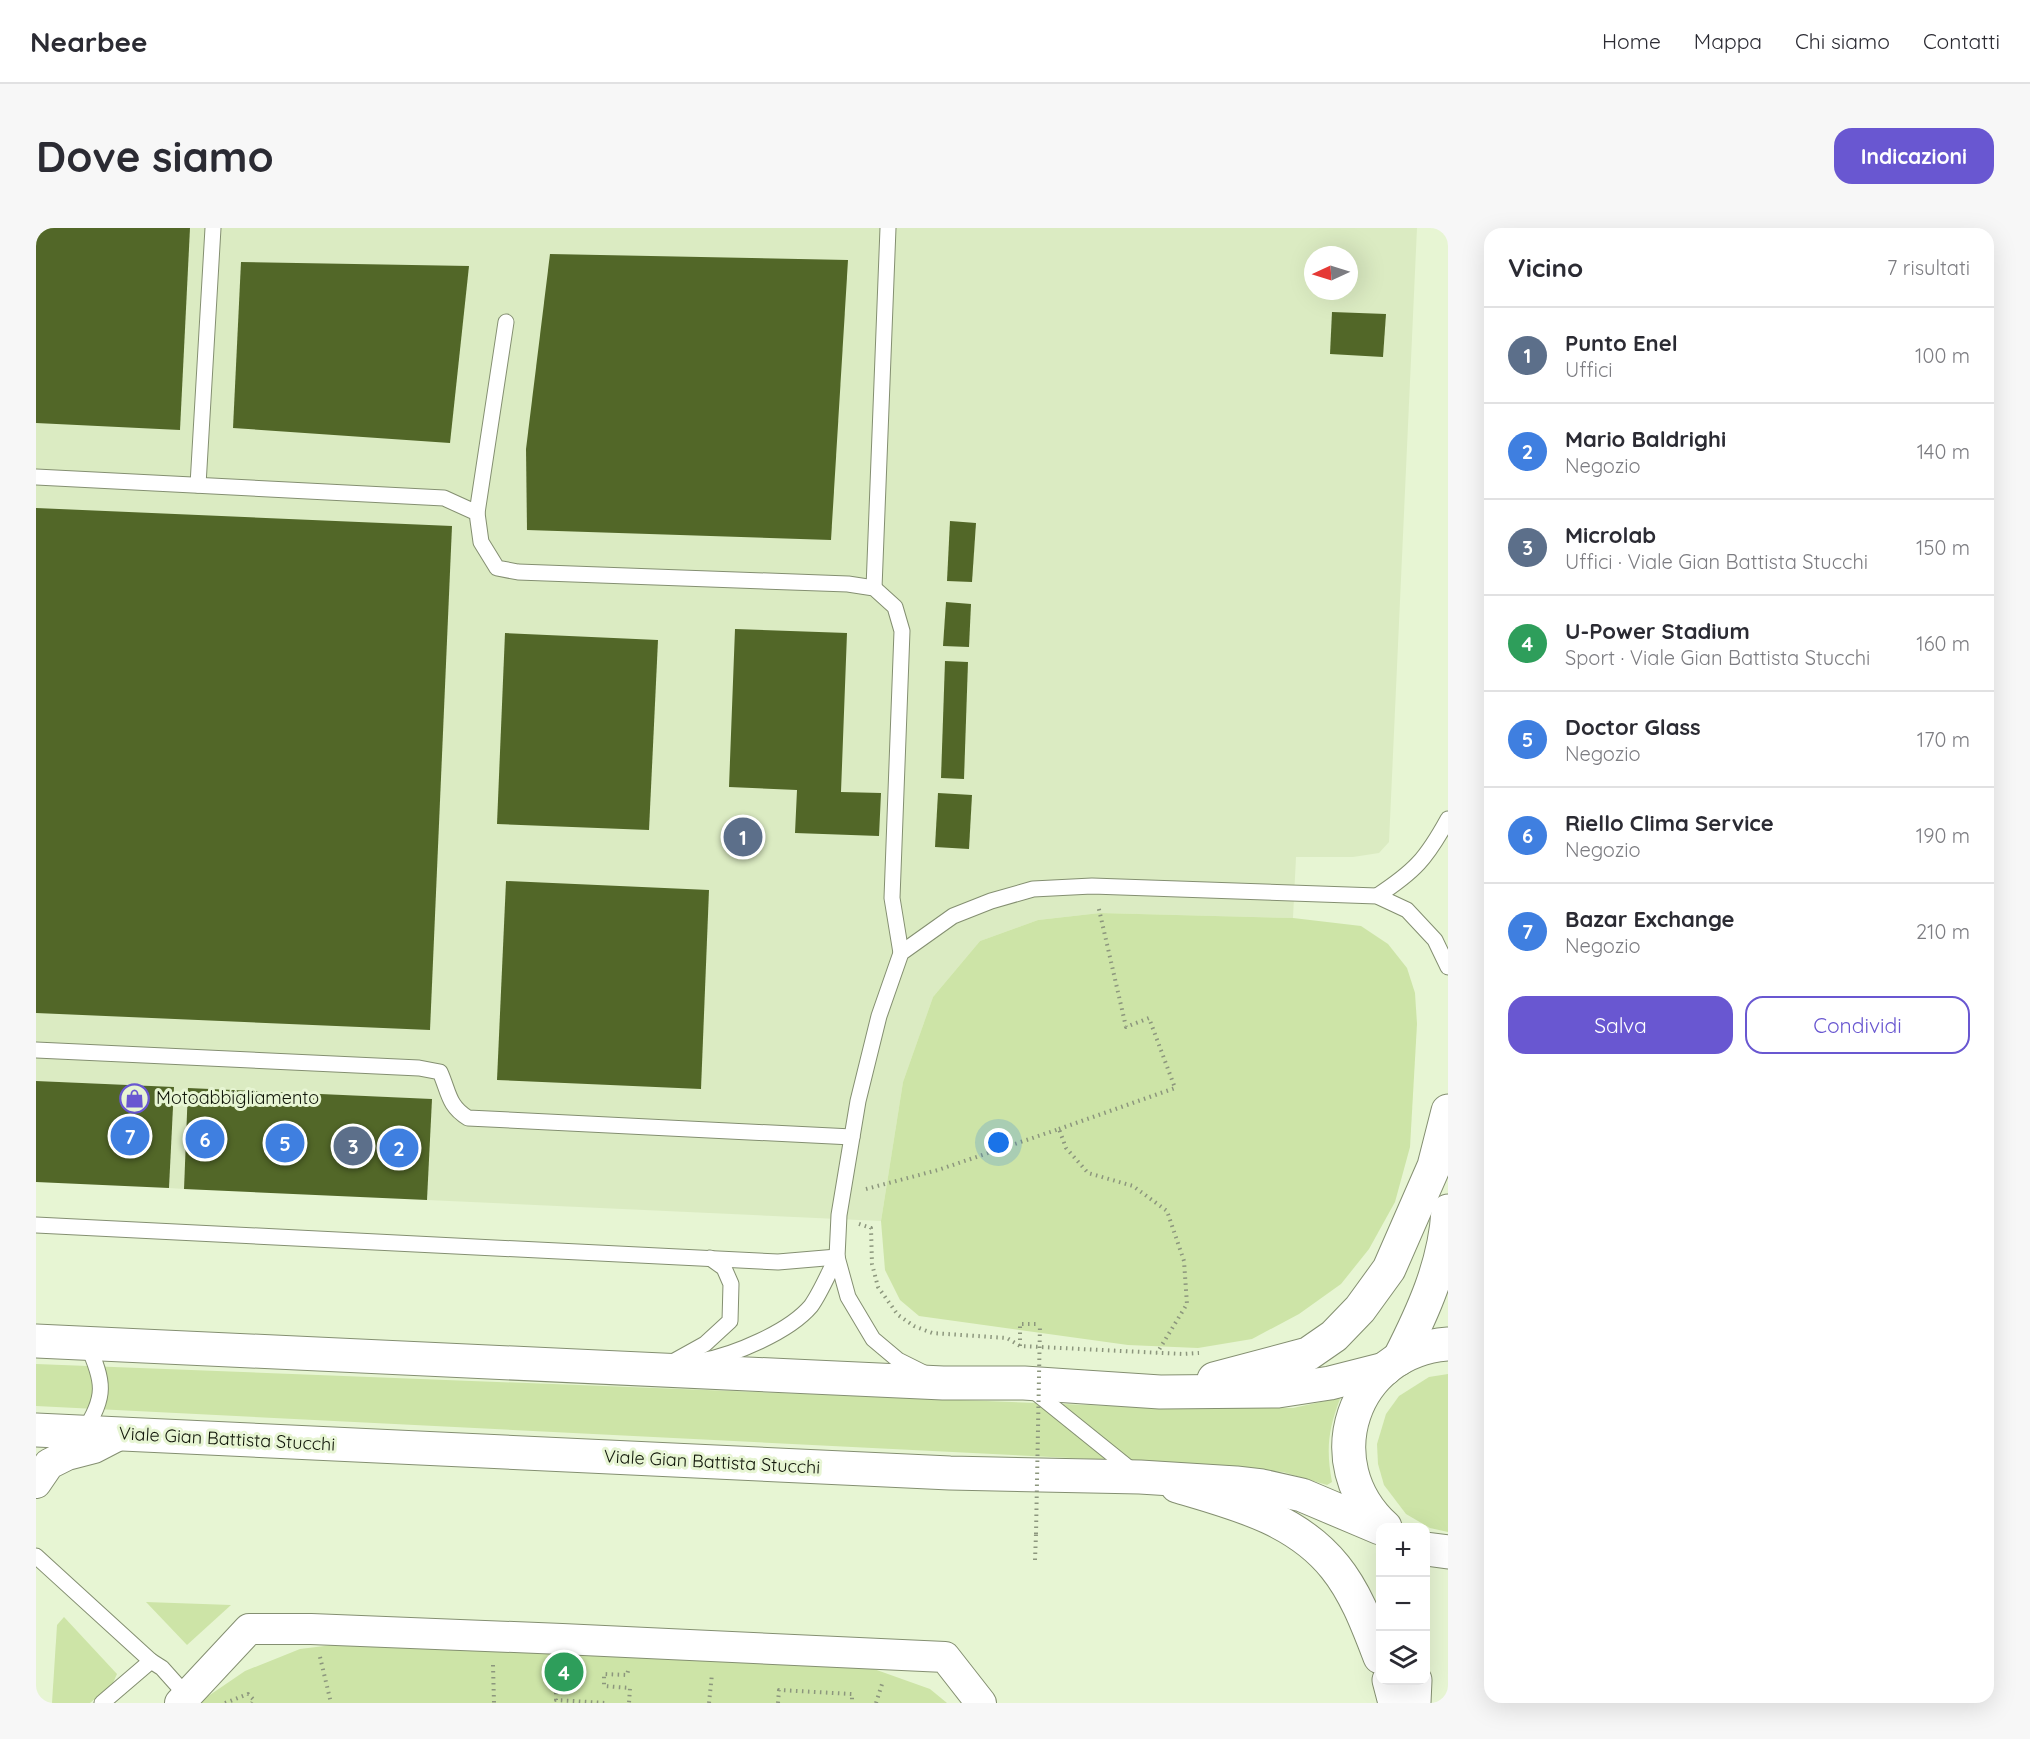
<!DOCTYPE html>
<html lang="it">
<head>
<meta charset="utf-8">
<style>
  :root { --surface:#fff; --page:#f7f7f7; --text:#2b2b33; --muted:#7c7c81; --line:#e1e1e2; --accent:#6957d1 }
  body { margin:0; font-family:Quicksand,sans-serif; background:var(--page); color:var(--text) }
  .controls { position:absolute; right:18px; bottom:18px; display:grid; overflow:hidden; border-radius:12px; box-shadow:0 6px 24px #0002 }
  .controls button { width:54px; height:54px; display:grid; place-items:center; padding:0; border:0; border-bottom:2px solid var(--line); background:var(--surface); color:var(--text); font:30px sans-serif }
  .compass { position:absolute; left:1268px; top:18px; width:54px; height:54px; border-radius:50%; background:var(--surface); box-shadow:0 6px 24px #0002; rotate:266deg }
  .you { position:absolute; left:963px; top:915px; width:21px; height:21px; margin:-15px; border:4px solid #fff; border-radius:50%; background:#1a73e8; box-shadow:0 0 0 9px #1a73e833 }
  .badge { display:grid; place-items:center; width:39px; height:39px; border-radius:50%; background:var(--accent); color:#fff; font-size:20px; font-weight:700 }
  .pin { position:absolute; translate:-50% -50%; border:3px solid #fff; box-shadow:0 2px 6px #0006 }
  .list { margin:0; padding:0; list-style:none }
  h2 { display:flex; justify-content:space-between; align-items:center; height:78px; margin:0; padding:0 24px; font-size:26px }
  h2 small { font-size:20px; font-weight:400; color:var(--muted) }
  .list li { display:grid; grid-template-columns:39px 1fr auto; gap:18px; align-items:center; box-sizing:border-box; height:96px; padding:0 24px; border-top:2px solid var(--line) }
  .list b { display:block; font-size:22px; white-space:nowrap }
  .list p { margin:0; font-size:20px; white-space:nowrap; color:var(--muted) }
  .list em { font-size:20px; font-style:normal; color:var(--muted) }
  .actions { display:flex; gap:12px; padding:18px 24px }
  .actions a { flex:1; padding:14px 0; border:2px solid var(--accent); border-radius:18px; text-align:center; font-size:21px; color:var(--accent) }
  .actions .main { background:var(--accent); color:#fff }
  .icon { flex:none; width:33px; height:33px; fill:none; stroke:currentColor; stroke-width:2; stroke-linecap:round; stroke-linejoin:round }
  .map { position:relative; flex:none; width:1412px; height:1475px; overflow:hidden; border-radius:18px }
  header { display:flex; align-items:center; gap:36px; box-sizing:border-box; height:84px; padding:0 30px; background:var(--surface); border-bottom:2px solid var(--line) }
  header strong { font-size:28px }
  nav { display:flex; gap:33px; margin-inline-start:auto; font-size:21px }
  .intro { display:flex; align-items:center; justify-content:space-between; box-sizing:border-box; height:144px; padding:0 36px }
  h1 { margin:0; font-size:42px }
  .button { padding:15px 27px; border-radius:18px; background:var(--accent); color:#fff; font-size:21px; font-weight:700 }
  main { display:flex; gap:36px; padding:0 36px }
  aside { flex:1; background:var(--surface); border-radius:18px; box-shadow:0 6px 24px #0002 }
  .map>svg:first-child { display:block }
  .built { fill:#dbebc2; fill-rule:evenodd }
  .green { fill:#cde4a7 }
  .building { fill:#526728 }
  .lines { fill:none; stroke-linecap:round; stroke-linejoin:round }
  .lane-casing { stroke:#848f71; stroke-width:17 }
  .street-casing { stroke:#848f71; stroke-width:32 }
  .secondary-casing { stroke:#848f71; stroke-width:35 }
  .primary-casing { stroke:#848f71; stroke-width:35 }
  .path { stroke:#8c967d; stroke-width:4; stroke-dasharray:1.5 4.5; stroke-linecap:butt }
  .lane { stroke:#fff; stroke-width:15 }
  .street { stroke:#fff; stroke-width:30 }
  .secondary { stroke:#fff; stroke-width:33 }
  .primary { stroke:#fff; stroke-width:33 }
  .path-bridge { stroke:#8c967d; stroke-width:4; stroke-dasharray:1.5 4.5; stroke-linecap:butt }
  .labels { text-anchor:middle; stroke-width:6; stroke-linejoin:round; paint-order:stroke }
  .poi-label { font-size:18px; fill:#101509; stroke:#e7f5d3; text-anchor:start }
  .street-label { font-size:18px; fill:#101509; stroke:#e7f5d3 }
</style>
</head>
<body>
<header>
<strong>Nearbee</strong>
<nav><a>Home</a><a>Mappa</a><a>Chi siamo</a><a>Contatti</a></nav>
</header>
<div class="intro"><h1>Dove siamo</h1><a class="button">Indicazioni</a></div>
<main>
<div class="map">
<svg width="1412" height="1475" viewBox="0 0 1412 1475">
  <rect width="100%" height="100%" fill="#e7f5d3"/>
  <path class="built" d="M0,0H1381L1353,614L1343,625L1317,629H1260L1257,690L1064,685L1002,692L944,713L897,769L867,854L845,993L391,972L395,871L152,860L148,961L133,960L138,859L0,853ZM1277,27H1313V63H1277Z"/>
  <g class="green">
    <path d="M1064,685L1257,690L1325,698L1352,716L1371,740L1379,765L1381,796L1374,919L1359,974L1333,1021L1305,1056L1263,1086L1216,1111L1162,1120L1092,1117L883,1088L864,1072L849,1042L845,993L867,854L897,769L944,713L1002,692Z"/>
    <path d="M0,1136L1105,1179L1257,1180L1303,1170L1304,1171C1292,1202 1290,1222 1296,1254L1291,1257L1247,1244L1076,1232L0,1178Z"/>
    <path d="M1412,1146V1304L1394,1300L1370,1286L1348,1257L1342,1236L1341,1216L1350,1186L1363,1168L1393,1149Z"/>
    <path d="M110,1374L195,1377L151,1417Z"/>
    <path d="M28,1389L81,1446L76,1457L54,1475H16L21,1397Z"/>
    <path d="M329,1413L835,1440L894,1461L911,1475H162L209,1443L264,1421Z"/>
  </g>
  <g class="building">
    <path d="M0,0H154L144,202L0,195Z"/>
    <path d="M514,26L812,32L795,312L491,302L490,221Z"/>
    <path d="M205,34L433,38L414,215L197,200Z"/>
    <path d="M1296,84L1350,86L1347,129L1294,126Z"/>
    <path d="M0,280L416,298L394,802L0,785Z"/>
    <path d="M914,293L940,295L936,354L911,353Z"/>
    <path d="M910,374L935,376L933,419L907,418Z"/>
    <path d="M699,401L811,405L805,564L845,565L843,608L759,605L761,562L693,559Z"/>
    <path d="M469,405L622,412L613,602L461,596Z"/>
    <path d="M909,433L932,434L928,551L905,550Z"/>
    <path d="M902,565L936,567L933,621L899,619Z"/>
    <path d="M470,653L673,662L665,861L461,852Z"/>
    <path d="M0,853L138,859L133,960L0,954Z"/>
    <path d="M152,860L396,871L391,972L148,961Z"/>
  </g>
  <g class="lines">
    <defs>
      <g id="lane">
        <path d="M0,249L408,270L441,285L445,314L461,340L482,344L812,356L838,360L859,379L866,403L856,670L865,725"/>
        <path d="M162,257L177,0"/>
        <path d="M441,285L470,94"/>
        <path d="M838,360L852,0"/>
        <path d="M1341,668C1379,643 1390,631 1412,591"/>
        <path d="M0,822L383,840L404,844C413,864 412,878 432,890L816,909"/>
        <path d="M0,997L742,1034L801,1029"/>
        <path d="M665,1133C698,1127 753,1104 775,1078C785,1064 793,1044 801,1029"/>
        <path d="M633,1136L669,1116L694,1093L695,1056L688,1040L674,1030"/>
        <path d="M888,1145L862,1132L837,1111L812,1069L801,1029L803,987L822,873L843,788L865,725L917,688L955,673L997,661L1056,658L1341,668L1371,682L1399,712L1412,739"/>
        <path d="M995,1161L1098,1244"/>
        <path d="M47,1204C71,1169 68,1153 51,1116"/>
        <path d="M0,1328L115,1433L126,1440L151,1468"/>
        <path d="M66,1475L115,1433"/>
      </g>
      <g id="street">
        <path d="M0,1255L13,1236L31,1227L58,1220L85,1206"/>
        <path d="M144,1475L213,1401H275L526,1411L909,1429L945,1475"/>
      </g>
      <g id="secondary">
        <path d="M1141,1258C1198,1275 1260,1290 1299,1339C1320,1365 1332,1398 1344,1429"/>
        <path d="M1353,1452L1359,1475"/>
        <path d="M1378,1475L1379,1452"/>
      </g>
      <g id="primary">
        <path d="M0,1113L907,1155H988L1124,1164L1242,1163L1294,1155L1349,1141"/>
        <path d="M1363,1131C1387,1084 1409,1036 1412,983"/>
        <path d="M1178,1151L1272,1126L1298,1108L1324,1081L1353,1041L1398,938L1412,883"/>
        <path d="M0,1202L914,1245L1104,1249L1200,1255L1226,1258L1266,1267L1344,1300"/>
        <path d="M1349,1299C1279,1235 1316,1123 1412,1116"/>
        <path d="M1390,1321L1412,1324"/>
      </g>
    </defs>
    <use href="#lane" class="lane-casing"/>
    <use href="#street" class="street-casing"/>
    <use href="#secondary" class="secondary-casing"/>
    <use href="#primary" class="primary-casing"/>
    <g class="path">
      <path d="M1023,901L1139,860L1113,790L1090,799L1062,677"/>
      <path d="M830,961L902,942L1023,901L1030,920L1052,945L1097,958L1131,983L1148,1033L1151,1076L1121,1125"/>
      <path d="M823,996L835,1000L836,1036L842,1059L862,1087L878,1098L896,1105L971,1110L984,1118L1147,1126L1163,1125"/>
      <path d="M984,1118V1096H1004"/>
      <path d="M999,1332L1000,1306"/>
      <path d="M284,1429L295,1475"/>
      <path d="M457,1437L458,1475"/>
      <path d="M525,1438L524,1445L545,1446L544,1457L520,1456V1472L569,1475"/>
      <path d="M592,1443L591,1447L568,1446V1458L594,1460L593,1475"/>
      <path d="M189,1475L212,1466L218,1472L216,1475"/>
      <path d="M673,1475L676,1446"/>
      <path d="M742,1475L743,1462L816,1466V1475"/>
      <path d="M840,1475L847,1453"/>
    </g>
    <use href="#lane" class="lane"/>
    <use href="#street" class="street"/>
    <use href="#secondary" class="secondary"/>
    <use href="#primary" class="primary"/>
    <path class="path-bridge" d="M1000,1306L1004,1096"/>
  </g>
  <defs>
    <symbol id="shop-ring" viewBox="-11 -11 22 22"><circle r="9.5" fill="#e7f5d3" stroke="#6957d1" stroke-width="1.5"/><path d="M-5-2.5h2.3a2.7 3.5 0 0 1 5.4 0H5L5.5 6h-11ZM-1.5-2.5h3a1.5 2.3 0 0 0-3 0Z" fill="#6957d1"/></symbol>
  </defs>
  <g fill-rule="evenodd">
    <use href="#shop-ring" x="82" y="854" width="33" height="33"/>
  </g>
  <g class="labels">
    <g class="poi-label">
      <text x="120" y="876">Motoabbigliamento</text>
    </g>
    <g class="street-label">
      <text transform="translate(191 1211) rotate(3)" y="6">Viale Gian Battista Stucchi</text>
      <text transform="translate(676 1234) rotate(3)" y="6">Viale Gian Battista Stucchi</text>
    </g>
  </g>
</svg>
<div class="controls">
<button>+</button>
<button>−</button>
<button><svg class="icon" aria-label="layers" viewBox="0 0 24 24"><path d="M12 4l9 5-9 5-9-5zM3 14l9 5 9-5"/></svg></button>
</div>
<svg class="compass" viewBox="-18 -18 36 36"><path d="M0-13l5 13h-10z" fill="#e53935"/><path d="M0 13l5-13h-10z" fill="#7c7c81"/></svg>
<div class="you"></div>
<div class="pin badge" style="left:707px;top:609px;background:#5c6f8a">1</div>
<div class="pin badge" style="left:363px;top:920px;background:#3f7fe0">2</div>
<div class="pin badge" style="left:317px;top:918px;background:#5c6f8a">3</div>
<div class="pin badge" style="left:528px;top:1444px;background:#2e9e5b">4</div>
<div class="pin badge" style="left:249px;top:915px;background:#3f7fe0">5</div>
<div class="pin badge" style="left:169px;top:911px;background:#3f7fe0">6</div>
<div class="pin badge" style="left:94px;top:908px;background:#3f7fe0">7</div>
</div>
<aside>
<h2>Vicino<small>7 risultati</small></h2>
<ul class="list">
<li><span class="badge" style="background:#5c6f8a">1</span><div><b>Punto Enel</b><p>Uffici</p></div><em>100 m</em></li>
<li><span class="badge" style="background:#3f7fe0">2</span><div><b>Mario Baldrighi</b><p>Negozio</p></div><em>140 m</em></li>
<li><span class="badge" style="background:#5c6f8a">3</span><div><b>Microlab</b><p>Uffici · Viale Gian Battista Stucchi</p></div><em>150 m</em></li>
<li><span class="badge" style="background:#2e9e5b">4</span><div><b>U-Power Stadium</b><p>Sport · Viale Gian Battista Stucchi</p></div><em>160 m</em></li>
<li><span class="badge" style="background:#3f7fe0">5</span><div><b>Doctor Glass</b><p>Negozio</p></div><em>170 m</em></li>
<li><span class="badge" style="background:#3f7fe0">6</span><div><b>Riello Clima Service</b><p>Negozio</p></div><em>190 m</em></li>
<li><span class="badge" style="background:#3f7fe0">7</span><div><b>Bazar Exchange</b><p>Negozio</p></div><em>210 m</em></li>
</ul>
<div class="actions"><a class="main">Salva</a><a>Condividi</a></div>
</aside>
</main>
</body>
</html>
